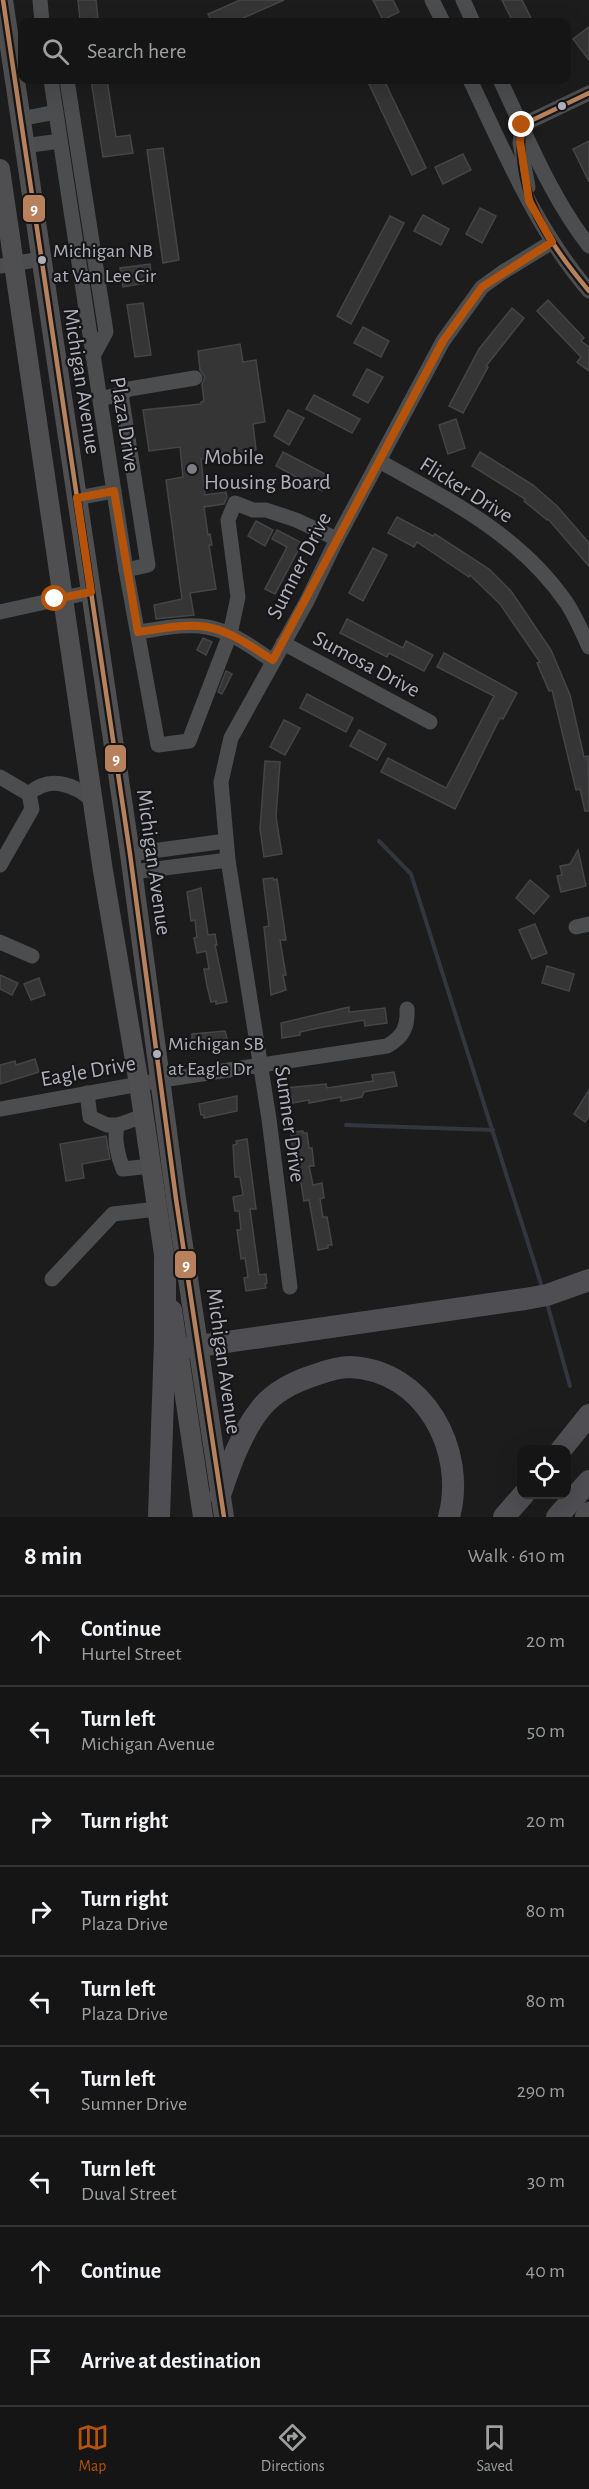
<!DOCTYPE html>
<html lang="en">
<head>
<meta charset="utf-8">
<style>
  :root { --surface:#151515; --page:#1e1e1e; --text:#f1f3f6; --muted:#9d9fa0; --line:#343434; --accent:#b45309 }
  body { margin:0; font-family:"Alegreya Sans",sans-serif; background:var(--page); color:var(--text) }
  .controls { position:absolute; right:18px; bottom:18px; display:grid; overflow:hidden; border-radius:12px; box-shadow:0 6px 24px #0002 }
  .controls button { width:54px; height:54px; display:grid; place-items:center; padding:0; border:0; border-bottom:2px solid var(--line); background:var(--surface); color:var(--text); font:30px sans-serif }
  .stop { position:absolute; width:18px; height:18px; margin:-14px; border:4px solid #b45309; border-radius:50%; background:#fff }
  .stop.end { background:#b45309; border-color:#fff; box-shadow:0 2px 6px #0008 }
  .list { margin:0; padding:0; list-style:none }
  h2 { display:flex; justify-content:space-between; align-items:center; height:78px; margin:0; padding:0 24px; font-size:26px }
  h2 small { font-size:20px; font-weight:400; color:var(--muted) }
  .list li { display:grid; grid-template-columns:39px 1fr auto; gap:18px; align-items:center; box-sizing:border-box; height:90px; padding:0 24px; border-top:2px solid var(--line) }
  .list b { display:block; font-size:22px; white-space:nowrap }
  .list p { margin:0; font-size:20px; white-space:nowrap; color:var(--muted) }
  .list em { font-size:20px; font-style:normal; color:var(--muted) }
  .icon { flex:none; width:33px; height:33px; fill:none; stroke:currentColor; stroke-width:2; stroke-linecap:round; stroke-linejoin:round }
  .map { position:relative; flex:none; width:589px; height:1517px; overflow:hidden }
  .search { position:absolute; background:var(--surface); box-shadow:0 6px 24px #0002; left:18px; right:18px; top:18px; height:66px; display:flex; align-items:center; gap:15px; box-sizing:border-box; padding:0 21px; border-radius:12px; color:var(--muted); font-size:22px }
  .sheet { height:888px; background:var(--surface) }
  nav { display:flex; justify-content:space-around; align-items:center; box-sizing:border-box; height:84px; border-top:2px solid var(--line); background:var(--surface); font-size:16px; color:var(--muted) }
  nav a { display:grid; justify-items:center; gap:3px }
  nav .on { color:var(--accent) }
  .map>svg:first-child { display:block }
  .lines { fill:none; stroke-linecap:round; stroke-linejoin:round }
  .stream { stroke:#32363f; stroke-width:4 }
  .building { fill:#353536; stroke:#454548; stroke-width:1.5 }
  .minor { stroke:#4c4d4f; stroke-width:15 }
  .major { stroke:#4f4f52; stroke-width:20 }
  .highway { stroke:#4f4e52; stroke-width:22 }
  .bus-1-casing { stroke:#161618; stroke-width:9 }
  .bus-1 { stroke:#b6815c; stroke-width:4.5 }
  .route { stroke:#b45309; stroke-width:8 }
  .bus-dot { fill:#afb0bb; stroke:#161618; stroke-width:2 }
  .poi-dot { fill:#7c7c83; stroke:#161618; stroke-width:2 }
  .labels { text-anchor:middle; stroke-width:4.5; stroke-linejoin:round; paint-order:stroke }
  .bus-label { font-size:20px; fill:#afb0bb; stroke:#161618; text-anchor:start }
  .street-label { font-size:22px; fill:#afb0bb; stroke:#161618 }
  .poi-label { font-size:22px; fill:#afb0bb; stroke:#161618; text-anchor:start }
  .line-badge { stroke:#161618; stroke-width:2 }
  .badge-label { font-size:16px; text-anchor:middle; font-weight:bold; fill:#fff }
</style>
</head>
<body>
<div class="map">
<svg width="589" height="1517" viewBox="0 0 589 1517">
  <rect width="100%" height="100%" fill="#1c1c1c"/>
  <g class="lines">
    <g class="stream">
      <path d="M379,841L411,874L542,1287"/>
      <path d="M346,1125L493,1130"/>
      <path d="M547,1303L570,1386"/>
    </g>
  </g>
  <g class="building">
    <path d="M78,0H96L98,18L80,20Z"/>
    <path d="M240,0H284L234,22H212L208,14Z"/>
    <path d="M373,0H393L399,12L383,20Z"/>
    <path d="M502,0H522L533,22H513Z"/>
    <path d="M589,27V60L573,39Z"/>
    <path d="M91,80H107L116,137L130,135L133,153L103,157Z"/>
    <path d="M367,80H384L426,168L412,175Z"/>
    <path d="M589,141V182L573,149Z"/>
    <path d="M163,148L179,260L163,263L147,150Z"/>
    <path d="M463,154L471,170L443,184L435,167Z"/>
    <path d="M480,208L496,216L482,243L466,234Z"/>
    <path d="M423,215L449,229L441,245L414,231Z"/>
    <path d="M390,216L404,223L351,324L337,316Z"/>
    <path d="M150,264L152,282L123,287L120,268Z"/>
    <path d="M548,300L584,338L581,341L589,347V371L577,362L581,357L537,311Z"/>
    <path d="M143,303L151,355L135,357L127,305Z"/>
    <path d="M512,308L524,318L486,366L488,367L463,413L449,406L479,349Z"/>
    <path d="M363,327L389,341L381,357L354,343Z"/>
    <path d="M240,344L243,362L256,360L265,422L253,424L256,450L201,459L205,495L226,492L227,497L224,504L204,507L208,535L210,534L212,545H209L216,589L190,593L194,615L156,619L154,605L182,599L166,480L183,477L180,447L149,451L143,410L201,404V402L204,401L202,384L205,377L200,370L198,351Z"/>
    <path d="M367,369L383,377L368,403L353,395Z"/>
    <path d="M314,395L360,419L352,433L306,409Z"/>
    <path d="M288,410L304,418L289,445L274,436Z"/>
    <path d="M456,419L465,448L448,454L439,425Z"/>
    <path d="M283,452L329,476L322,491L276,466Z"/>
    <path d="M480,452L533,485L557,506L589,543V566L548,519L547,520L524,501L525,499L472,466Z"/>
    <path d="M397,517L433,536L435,534L489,569L511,591L551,650L570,695L584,757L588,756L589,811H585L580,789L576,790L552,690L549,691L537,663L540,662L500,604L470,575L469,577L417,542L414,547L388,533Z"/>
    <path d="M256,521L273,530L265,546L248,536Z"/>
    <path d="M277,530L302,543L275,594L265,589L287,547L272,539Z"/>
    <path d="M373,548L387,555L363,601L349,593Z"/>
    <path d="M347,619L403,648L406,641L433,655L424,671L389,653L387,657L340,633Z"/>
    <path d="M203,638L212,642L206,655L197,650Z"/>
    <path d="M444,653L517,693L503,719L500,718L455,809L381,772L388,758L446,788L453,775L494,696L437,667Z"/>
    <path d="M226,671L232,674L222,694L218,692Z"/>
    <path d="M307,694L353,718L346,732L300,708Z"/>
    <path d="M284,720L300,728L285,755L270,747Z"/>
    <path d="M359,730L386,744L377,760L350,746Z"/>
    <path d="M265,761L280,762L276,817L282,854L264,857L260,829Z"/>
    <path d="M578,850L586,886L561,892L557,876L562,875L560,866L570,864Z"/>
    <path d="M273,878L274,880L277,879L286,940H280L286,975H283L286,990L271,995L264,927L269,926L263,879Z"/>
    <path d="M530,880L549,896L534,914L516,898Z"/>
    <path d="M201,888L208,935L215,934L217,945H215L227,1002L216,1004V1001L211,1002L207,986L204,969H209L206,951L197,953L194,938L197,937L195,920L191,921L187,892Z"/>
    <path d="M535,924L547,953L532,959L519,930Z"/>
    <path d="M547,966L574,974L569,991L542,983Z"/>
    <path d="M0,975L18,983L12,995L0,989Z"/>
    <path d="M39,978L45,995L31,1000L24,984Z"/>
    <path d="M349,1007V1012L385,1008L387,1023L365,1026L364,1020L318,1028L300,1032V1035L282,1038L281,1023Z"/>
    <path d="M225,1031L229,1046L192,1049V1034Z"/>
    <path d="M35,1059L39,1072L0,1084V1065L15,1061L16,1065Z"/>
    <path d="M394,1072L397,1086L364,1092L362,1097L341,1101V1097L309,1103V1100L293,1103L292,1098L288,1099L286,1088L326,1084L327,1088L373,1081L372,1075Z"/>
    <path d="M589,1090V1116L585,1122L574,1114Z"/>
    <path d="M237,1096V1111L204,1118V1115H201L199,1104Z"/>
    <path d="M303,1131V1133H307L309,1148H312L314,1166H309L313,1185L322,1183L324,1198L320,1199L323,1217H327L332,1245H328V1248L318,1250L309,1200L304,1201L296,1153H293L291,1132Z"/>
    <path d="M106,1136L110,1159L82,1164L84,1178L66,1181L60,1144Z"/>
    <path d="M247,1139L256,1209H250L259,1275L266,1274L267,1283L265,1284L266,1288L246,1291L244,1278L248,1277L245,1258L241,1259L237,1230H241L239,1211H235L233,1197L243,1195L240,1177H235L233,1145L237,1144L236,1141Z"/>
  </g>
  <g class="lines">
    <g class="minor">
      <path d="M40,0L42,22"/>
      <path d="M432,0L443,22"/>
      <path d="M463,0L473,22"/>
      <path d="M51,80L126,570L158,745L189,741L230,634L238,597L228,520L235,503L253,510H266L296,520L337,539"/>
      <path d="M67,80L106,332L93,356"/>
      <path d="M470,80C505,153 536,229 589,291"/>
      <path d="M500,80C527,136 550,196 589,246"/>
      <path d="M20,119L56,112"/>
      <path d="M522,125L589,93"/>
      <path d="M522,128L520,143L528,187"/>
      <path d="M24,146L60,141"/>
      <path d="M0,266L41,259"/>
      <path d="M121,394L148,565L126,570"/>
      <path d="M100,399L121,394L129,389L195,378"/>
      <path d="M379,461C449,500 519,534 566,602C575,615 582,632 589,647"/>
      <path d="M77,498L114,491"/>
      <path d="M0,612L91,592"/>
      <path d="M138,632C160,629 185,623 207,627C231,631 253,648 273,661"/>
      <path d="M283,643L430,722"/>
      <path d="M0,777L29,794"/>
      <path d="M130,854L226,841"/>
      <path d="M0,865L32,809L29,794C49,775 75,784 93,801"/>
      <path d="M132,872L228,860"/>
      <path d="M576,927L589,924"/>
      <path d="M0,942L32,956"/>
      <path d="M87,1093L90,1117L107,1125H118"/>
      <path d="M0,1109L162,1080L387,1046C403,1037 408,1027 407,1009"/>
      <path d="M143,1116L118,1125C113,1136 118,1157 123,1169L151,1166"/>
      <path d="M52,1279L113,1214L157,1209"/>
      <path d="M290,1287L269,1119L228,860L221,782L231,738L307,601L337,539L443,341L482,287L503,272L552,242"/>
    </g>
    <g class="major">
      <path d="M3,0L130,854L176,1199L224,1517"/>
      <path d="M0,169L103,871L139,1084L167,1275"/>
      <path d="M172,1310L203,1517"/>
    </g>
    <g class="highway">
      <path d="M178,1349L525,1299L547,1295L589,1280"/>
      <path d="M561,1450L589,1415"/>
      <path d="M220,1495C230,1465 241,1433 261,1408C274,1392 296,1381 315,1375C326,1371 338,1367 350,1367C424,1370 467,1450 449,1517"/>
      <path d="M159,1517L165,1340V1260"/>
      <path d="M504,1517L524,1494"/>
      <path d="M557,1517L589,1481"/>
      <path d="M586,1517L589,1513"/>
    </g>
    <defs>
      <g id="bus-1">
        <path d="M3,0L130,854L176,1199L224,1517"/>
        <path d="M522,125C514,193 547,241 589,291"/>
        <path d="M522,125L589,93"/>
      </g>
    </defs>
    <use href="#bus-1" class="bus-1-casing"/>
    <use href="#bus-1" class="bus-1"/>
  </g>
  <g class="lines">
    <path class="route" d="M55,599L91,592L77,498L114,491L138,632C160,629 185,623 207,627C231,631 253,648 273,660L443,341L482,287L552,242L529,201L520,142L522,125"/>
  </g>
  <g class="bus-dot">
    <circle cx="562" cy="106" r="5"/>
    <circle cx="42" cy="260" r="5"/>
    <circle cx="157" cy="1054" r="5"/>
  </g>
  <circle class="poi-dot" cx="192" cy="469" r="6"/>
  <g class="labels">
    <g class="bus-label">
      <text x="53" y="257">Michigan NB<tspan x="53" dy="25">at Van Lee Cir</tspan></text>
      <text x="168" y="1050">Michigan SB<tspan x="168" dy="25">at Eagle Dr</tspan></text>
    </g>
    <g class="street-label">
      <text transform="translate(83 381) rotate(81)" y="8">Michigan Avenue</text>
      <text transform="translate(126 424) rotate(81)" y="8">Plaza Drive</text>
      <text transform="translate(467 489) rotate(32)" y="8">Flicker Drive</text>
      <text transform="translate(298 565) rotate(-63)" y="8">Sumner Drive</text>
      <text transform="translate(367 663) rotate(28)" y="8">Sumosa Drive</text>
      <text transform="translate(155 862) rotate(82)" y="8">Michigan Avenue</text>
      <text transform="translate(88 1070) rotate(-10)" y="8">Eagle Drive</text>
      <text transform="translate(291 1124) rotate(82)" y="8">Sumner Drive</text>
      <text transform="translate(225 1361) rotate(82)" y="8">Michigan Avenue</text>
    </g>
    <g class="poi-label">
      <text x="204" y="464">Mobile<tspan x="204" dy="25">Housing Board</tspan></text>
    </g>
  </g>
  <g class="line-badge">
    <rect x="22" y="194" width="24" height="29" rx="6" fill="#b6815c"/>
    <rect x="104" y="744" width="23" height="29" rx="6" fill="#b6815c"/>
    <rect x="174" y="1250" width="23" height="29" rx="6" fill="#b6815c"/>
  </g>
  <g class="badge-label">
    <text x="34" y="214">9</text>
    <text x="116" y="764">9</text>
    <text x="186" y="1270">9</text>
  </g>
</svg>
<div class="controls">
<button><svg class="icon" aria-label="locate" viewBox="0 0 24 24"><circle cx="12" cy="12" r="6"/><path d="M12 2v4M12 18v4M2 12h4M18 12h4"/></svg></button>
</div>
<div class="stop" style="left:55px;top:599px"></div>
<div class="stop end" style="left:522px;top:125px"></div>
<div class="search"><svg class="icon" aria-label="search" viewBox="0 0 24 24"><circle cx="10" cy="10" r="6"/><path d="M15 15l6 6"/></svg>Search here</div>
</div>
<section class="sheet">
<h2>8 min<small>Walk · 610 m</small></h2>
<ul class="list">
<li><svg class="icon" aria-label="ahead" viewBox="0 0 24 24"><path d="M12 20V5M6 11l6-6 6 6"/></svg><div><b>Continue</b><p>Hurtel Street</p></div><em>20 m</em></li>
<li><svg class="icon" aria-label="left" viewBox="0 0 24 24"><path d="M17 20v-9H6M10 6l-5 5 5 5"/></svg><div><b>Turn left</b><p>Michigan Avenue</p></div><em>50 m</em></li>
<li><svg class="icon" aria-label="right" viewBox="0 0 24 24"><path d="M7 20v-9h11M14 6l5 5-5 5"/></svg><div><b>Turn right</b></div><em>20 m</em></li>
<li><svg class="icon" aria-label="right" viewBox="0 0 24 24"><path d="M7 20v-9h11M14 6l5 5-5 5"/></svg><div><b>Turn right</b><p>Plaza Drive</p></div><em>80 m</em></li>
<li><svg class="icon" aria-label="left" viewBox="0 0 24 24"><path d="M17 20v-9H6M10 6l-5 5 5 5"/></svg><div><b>Turn left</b><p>Plaza Drive</p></div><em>80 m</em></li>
<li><svg class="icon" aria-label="left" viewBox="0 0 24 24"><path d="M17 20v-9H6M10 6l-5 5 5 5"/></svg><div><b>Turn left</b><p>Sumner Drive</p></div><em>290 m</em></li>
<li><svg class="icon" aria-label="left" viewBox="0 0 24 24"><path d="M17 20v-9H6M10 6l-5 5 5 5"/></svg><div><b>Turn left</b><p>Duval Street</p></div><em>30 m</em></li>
<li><svg class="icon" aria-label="ahead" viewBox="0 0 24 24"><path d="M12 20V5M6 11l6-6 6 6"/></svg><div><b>Continue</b></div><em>40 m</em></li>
<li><svg class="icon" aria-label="arrive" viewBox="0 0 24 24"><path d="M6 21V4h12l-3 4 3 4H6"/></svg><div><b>Arrive at destination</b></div></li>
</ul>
</section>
<nav>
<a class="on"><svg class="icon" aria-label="map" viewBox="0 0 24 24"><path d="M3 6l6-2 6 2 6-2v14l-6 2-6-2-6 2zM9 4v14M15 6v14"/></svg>Map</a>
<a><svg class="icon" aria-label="directions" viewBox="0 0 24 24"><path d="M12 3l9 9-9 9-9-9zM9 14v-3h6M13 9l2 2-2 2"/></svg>Directions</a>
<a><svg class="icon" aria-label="saved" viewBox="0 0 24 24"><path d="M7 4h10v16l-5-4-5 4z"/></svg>Saved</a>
</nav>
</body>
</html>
